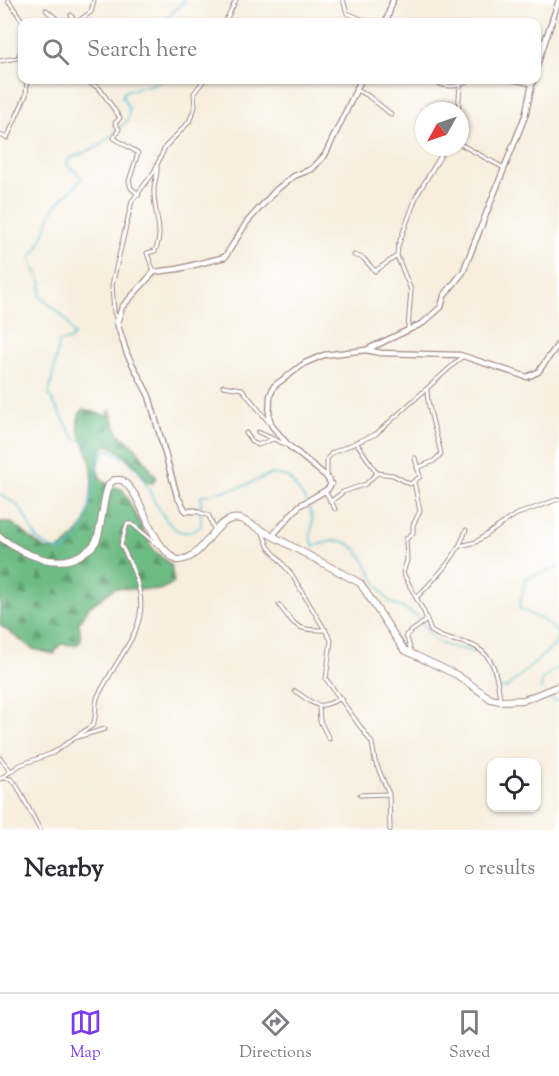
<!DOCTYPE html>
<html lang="en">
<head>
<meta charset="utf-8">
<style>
  :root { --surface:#fff; --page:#f7f7f7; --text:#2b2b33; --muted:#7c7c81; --line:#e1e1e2; --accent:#7c3aed }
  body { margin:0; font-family:"Sorts Mill Goudy",serif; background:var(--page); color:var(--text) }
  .controls { position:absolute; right:18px; bottom:18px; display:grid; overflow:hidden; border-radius:12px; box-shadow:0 2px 4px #0004 }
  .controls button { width:54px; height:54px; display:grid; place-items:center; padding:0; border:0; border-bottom:2px solid var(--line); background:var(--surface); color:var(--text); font:30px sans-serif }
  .compass { position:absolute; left:415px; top:102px; width:54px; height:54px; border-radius:50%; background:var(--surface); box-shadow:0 2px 4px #0004; rotate:230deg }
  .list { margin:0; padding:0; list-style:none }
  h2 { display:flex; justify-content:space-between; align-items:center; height:78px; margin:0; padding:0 24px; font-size:26px }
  h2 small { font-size:20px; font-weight:400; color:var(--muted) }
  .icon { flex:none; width:33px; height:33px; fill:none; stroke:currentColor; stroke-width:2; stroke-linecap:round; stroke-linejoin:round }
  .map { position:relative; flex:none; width:559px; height:830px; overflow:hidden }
  .search { position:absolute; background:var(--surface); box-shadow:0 2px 4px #0004; left:18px; right:18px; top:18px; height:66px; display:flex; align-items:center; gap:15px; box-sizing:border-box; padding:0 21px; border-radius:12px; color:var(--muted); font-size:22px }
  .sheet { height:162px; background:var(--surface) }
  nav { display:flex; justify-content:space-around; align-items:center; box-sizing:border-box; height:84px; border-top:2px solid var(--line); background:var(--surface); font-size:16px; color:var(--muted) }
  nav a { display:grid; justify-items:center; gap:3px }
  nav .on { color:var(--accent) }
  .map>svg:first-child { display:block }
  .forest { fill:url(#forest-firs); stroke:#5c6e58; stroke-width:1.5 }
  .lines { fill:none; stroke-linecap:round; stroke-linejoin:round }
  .stream { stroke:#59c2d5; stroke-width:1.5 }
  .street-casing { stroke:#a08684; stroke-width:5 }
  .secondary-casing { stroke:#a08684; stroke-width:7 }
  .highway-casing { stroke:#a08684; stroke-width:8 }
  .street { stroke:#fff; stroke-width:3 }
  .secondary { stroke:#fff; stroke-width:4.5 }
  .highway { stroke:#fff; stroke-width:6 }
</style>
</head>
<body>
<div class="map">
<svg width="559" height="830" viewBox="0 0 559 830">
  <defs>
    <pattern id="forest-firs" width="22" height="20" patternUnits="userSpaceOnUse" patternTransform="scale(1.5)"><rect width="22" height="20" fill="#6ebc85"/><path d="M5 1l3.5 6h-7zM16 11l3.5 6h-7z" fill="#5c986d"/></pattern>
  </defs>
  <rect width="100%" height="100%" fill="#fff"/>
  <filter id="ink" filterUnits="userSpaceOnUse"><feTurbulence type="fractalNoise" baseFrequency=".0167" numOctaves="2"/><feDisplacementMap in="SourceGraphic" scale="12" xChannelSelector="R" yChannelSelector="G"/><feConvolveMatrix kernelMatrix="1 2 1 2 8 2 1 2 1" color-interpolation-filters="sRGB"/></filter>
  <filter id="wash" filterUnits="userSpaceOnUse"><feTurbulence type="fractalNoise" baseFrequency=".008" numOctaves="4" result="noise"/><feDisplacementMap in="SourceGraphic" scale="24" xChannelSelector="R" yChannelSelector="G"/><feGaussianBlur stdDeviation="1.35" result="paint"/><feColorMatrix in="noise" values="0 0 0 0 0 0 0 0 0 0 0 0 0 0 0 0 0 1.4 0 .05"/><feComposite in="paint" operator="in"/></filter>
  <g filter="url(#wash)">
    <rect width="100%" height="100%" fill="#f7eede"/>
    <path class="forest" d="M83,409L107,416L110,411L118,433L136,448L156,477L153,483L147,482C137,464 126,455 108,444C98,451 92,474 105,482C110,486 117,487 123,490L153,550L171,565L174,583L159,590L115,588L89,607L79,622L81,641L76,645L60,644L54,654L33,649L0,625V522C23,515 43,575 73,538C79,531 86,524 88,515C91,497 95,473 89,456C86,446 79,436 78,426C77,419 79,414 83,409Z"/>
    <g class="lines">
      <g class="stream">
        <path d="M163,22L185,0"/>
        <path d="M100,457L90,442L75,439L49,395L59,342L70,340L74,335L65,318L40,296L42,283L30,258C44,243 44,227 53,210C60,197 74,191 82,177L67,165L69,159L99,146L128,120L129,108L122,96L125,91L159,83L162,80"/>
        <path d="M0,494C5,499 12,500 16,504C35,522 26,545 63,551C100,527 86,470 107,449C116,451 132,463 138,470C152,489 169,553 201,526V496L241,487L271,474L288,477C298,490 310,502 312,519C314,530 307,535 314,546C327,543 336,537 349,544C368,555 373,585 388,600C397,608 412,610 420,619C425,625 427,633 433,638C454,658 488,635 496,686"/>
        <path d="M501,688L505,689L556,644L557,632L544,621L519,608L526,578L559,567"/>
        <path d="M541,690L542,679L559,666"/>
        <path d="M545,693L552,700L559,701"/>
      </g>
    </g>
  </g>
  <g filter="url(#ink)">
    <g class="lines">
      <defs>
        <g id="street">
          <path d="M8,0L23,22"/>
          <path d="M343,0L347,13L366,21L386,22"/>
          <path d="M46,10L60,22"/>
          <path d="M71,15L75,22"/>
          <path d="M77,22L91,12L94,0"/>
          <path d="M225,22L236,0"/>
          <path d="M536,39L544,42"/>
          <path d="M19,56L22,48"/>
          <path d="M0,61L22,57"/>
          <path d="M93,80L90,83L100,89L120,118L115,123L119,129L114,138L138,153L129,181L131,188L139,195"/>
          <path d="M432,80C445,88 458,88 470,80"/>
          <path d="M512,80L531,84"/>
          <path d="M356,90L367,95L391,114"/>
          <path d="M458,111L460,86"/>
          <path d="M0,135L7,138L26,95L27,80"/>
          <path d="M460,144L504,168"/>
          <path d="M354,255L363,258L375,271L397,256"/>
          <path d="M154,272L147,253L155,251C165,230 153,213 154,190C154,182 158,175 157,167"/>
          <path d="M117,320L114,312L112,285L132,201L154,172L165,147L189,122L195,107L194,93L204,80"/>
          <path d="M408,329L411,290L397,256L398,246L417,195L446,147"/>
          <path d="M223,386L242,389L271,425"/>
          <path d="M258,432L287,445"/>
          <path d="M246,433L252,442L258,445L273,439"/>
          <path d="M356,442L377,473L393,475L410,484L420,477L415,458"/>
          <path d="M417,468L434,461L441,454C437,434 427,408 427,390"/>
          <path d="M327,477V459L332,453L376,434L463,356"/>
          <path d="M414,482L420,511L413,525V533L406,539L407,560L403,573L424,612L431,631C441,638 451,640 462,642C493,649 497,672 500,700"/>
          <path d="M325,491L335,509"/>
          <path d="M330,502L343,492L366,484L377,473"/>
          <path d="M196,511L209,516L214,529"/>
          <path d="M263,533L268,546L292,575L331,640L326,679L372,743L375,761L389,794L390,830"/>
          <path d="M460,546L476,542L515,515L559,499"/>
          <path d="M416,598C437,576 456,559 466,530"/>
          <path d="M279,605C296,627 297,631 326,630"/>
          <path d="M411,651L406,635L427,620"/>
          <path d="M295,691C316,705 317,711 341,698"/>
          <path d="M319,707L320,721L329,739"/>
          <path d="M74,738L105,729"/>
          <path d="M0,758L11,771"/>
          <path d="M3,778L11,779L16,784L40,830"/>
          <path d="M0,779L20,765L53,753L93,725C98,715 93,704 99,694C132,632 162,619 121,545L127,524H132L159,546"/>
          <path d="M360,795L389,794"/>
        </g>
        <g id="secondary">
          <path d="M386,22L393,0"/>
          <path d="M536,68L559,0"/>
          <path d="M366,350L423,323L441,307L444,296L463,272L525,116L533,80"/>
          <path d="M196,511H186L177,496L149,396L127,354L117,323L122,307L154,272L178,269L225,257L247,222L276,190L294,176L312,169L325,155L361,80"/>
          <path d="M272,536L299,506L328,489L331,484L326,476L289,446L272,426L269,417L270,396L274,386L305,363L324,355L366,350L381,353L460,355L527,377L538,372L559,343"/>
        </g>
        <path id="highway" d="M0,537C22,554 59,572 85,552C90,549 95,545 97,539C103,521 102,501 109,484L114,480H122C147,500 146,541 177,560C206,561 213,513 241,519L360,583L404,650L457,675L491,699L500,701L524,700L559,686"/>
      </defs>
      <use href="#street" class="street-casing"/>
      <use href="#secondary" class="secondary-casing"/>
      <use href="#highway" class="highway-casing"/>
      <use href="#street" class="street"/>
      <use href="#secondary" class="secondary"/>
      <use href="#highway" class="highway"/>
    </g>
  </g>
</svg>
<div class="controls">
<button><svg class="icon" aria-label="locate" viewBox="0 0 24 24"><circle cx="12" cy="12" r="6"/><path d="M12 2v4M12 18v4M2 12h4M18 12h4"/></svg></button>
</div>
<svg class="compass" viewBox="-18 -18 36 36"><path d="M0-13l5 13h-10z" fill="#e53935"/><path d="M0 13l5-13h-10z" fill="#7c7c81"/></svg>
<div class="search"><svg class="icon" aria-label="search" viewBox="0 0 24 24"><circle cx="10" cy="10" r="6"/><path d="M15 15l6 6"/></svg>Search here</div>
</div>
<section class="sheet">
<h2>Nearby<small>0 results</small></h2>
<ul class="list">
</ul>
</section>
<nav>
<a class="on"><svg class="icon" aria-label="map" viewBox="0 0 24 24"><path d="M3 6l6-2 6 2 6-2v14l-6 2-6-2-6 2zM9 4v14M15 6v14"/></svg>Map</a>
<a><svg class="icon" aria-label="directions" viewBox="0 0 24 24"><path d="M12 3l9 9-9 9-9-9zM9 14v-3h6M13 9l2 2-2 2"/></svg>Directions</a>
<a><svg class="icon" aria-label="saved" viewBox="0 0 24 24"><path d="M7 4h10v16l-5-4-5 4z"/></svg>Saved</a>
</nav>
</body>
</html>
